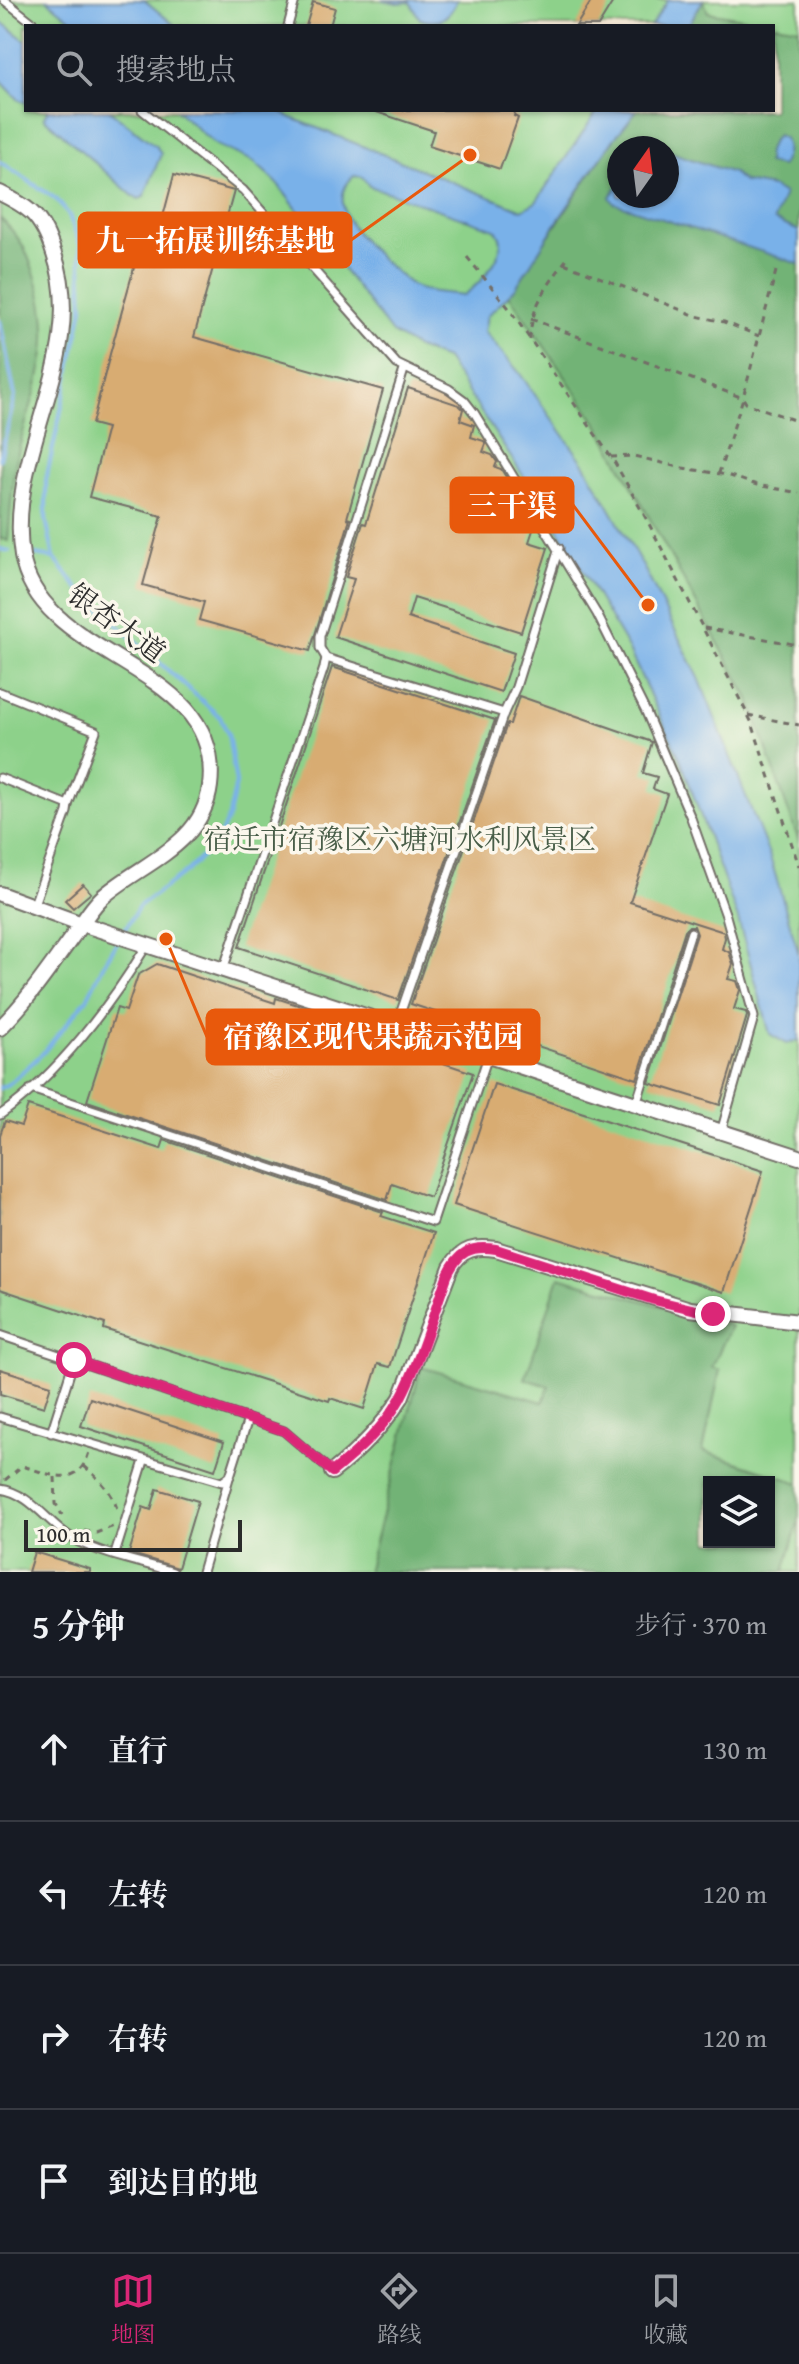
<!DOCTYPE html>
<html lang="zh">
<head>
<meta charset="utf-8">
<style>
  :root { --surface:#171b24; --page:#242831; --text:#f1f3f6; --muted:#9ea1a6; --line:#363941; --accent:#db2777 }
  body { margin:0; font-family:"Gentium Book Plus","Noto Serif SC",serif; background:var(--page); color:var(--text) }
  .controls { position:absolute; right:24px; bottom:24px; display:grid; overflow:hidden; border-radius:0px; box-shadow:0 2px 6px #0004 }
  .controls button { width:72px; height:72px; display:grid; place-items:center; padding:0; border:0; border-bottom:2px solid var(--line); background:var(--surface); color:var(--text); font:40px sans-serif }
  .compass { position:absolute; left:607px; top:136px; width:72px; height:72px; border-radius:50%; background:var(--surface); box-shadow:0 2px 6px #0004; rotate:14deg }
  .scale { position:absolute; left:24px; bottom:20px; width:218px; box-sizing:border-box; padding-left:8px; border:4px solid #2b2b2b; border-top:0; font-size:22px; line-height:28px; white-space:nowrap; color:#2b2b2b; -webkit-text-stroke:6px #fbf7ec; paint-order:stroke }
  .stop { position:absolute; width:24px; height:24px; margin:-18px; border:6px solid #db2777; border-radius:50%; background:#fff }
  .stop.end { background:#db2777; border-color:#fff; box-shadow:0 2px 8px #0008 }
  .list { margin:0; padding:0; list-style:none }
  h2 { display:flex; justify-content:space-between; align-items:center; height:104px; margin:0; padding:0 32px; font-size:34px }
  h2 small { font-size:26px; font-weight:400; color:var(--muted) }
  .list li { display:grid; grid-template-columns:52px 1fr auto; gap:24px; align-items:center; box-sizing:border-box; height:144px; padding:0 32px; border-top:2px solid var(--line) }
  .list b { display:block; font-size:30px; white-space:nowrap }
  .list em { font-size:26px; font-style:normal; color:var(--muted) }
  .icon { flex:none; width:44px; height:44px; fill:none; stroke:currentColor; stroke-width:2; stroke-linecap:round; stroke-linejoin:round }
  .map { position:relative; flex:none; width:799px; height:1572px; overflow:hidden }
  .search { position:absolute; background:var(--surface); box-shadow:0 2px 6px #0004; left:24px; right:24px; top:24px; height:88px; display:flex; align-items:center; gap:20px; box-sizing:border-box; padding:0 28px; border-radius:0px; color:var(--muted); font-size:30px }
  .sheet { height:680px; background:var(--surface) }
  nav { display:flex; justify-content:space-around; align-items:center; box-sizing:border-box; height:112px; border-top:2px solid var(--line); background:var(--surface); font-size:22px; color:var(--muted) }
  nav a { display:grid; justify-items:center; gap:4px }
  nav .on { color:var(--accent) }
  .map>svg:first-child { display:block }
  .green { fill:#8dd18a; stroke:#5c7e5a; stroke-width:2; fill-rule:evenodd }
  .forest { fill:#72b376; stroke:#4e6f50; stroke-width:2; fill-rule:evenodd }
  .water { fill:#79b1e9; stroke:#526e8a; stroke-width:2; fill-rule:evenodd }
  .lines { fill:none; stroke-linecap:round; stroke-linejoin:round }
  .stream { stroke:#79b1e9; stroke-width:4 }
  .building { fill:#d8ac72 }
  .service-casing { stroke:#736e67; stroke-width:11 }
  .minor-casing { stroke:#736e67; stroke-width:18 }
  .path { stroke:#736e67; stroke-width:3; stroke-dasharray:6 6; stroke-linecap:butt }
  .service { stroke:#fff; stroke-width:7 }
  .minor { stroke:#fff; stroke-width:14 }
  .route { stroke:#db2777; stroke-width:10 }
  .labels { text-anchor:middle; stroke-width:7; stroke-linejoin:round; paint-order:stroke }
  .street-label { font-size:28px; fill:#2b2b2b; stroke:#fbf7ec }
  .park-label { font-size:28px; fill:#485d48; stroke:#fbf7ec }
  .leader { fill:none; stroke:#e8590c; stroke-width:3 }
  .callout-dot { fill:#e8590c; stroke:#fbf7ec; stroke-width:3 }
  .callout { fill:#e8590c; stroke:#e8590c; stroke-width:3 }
  .callout-label { font-size:30px; text-anchor:middle; font-weight:bold; fill:#fff }
</style>
</head>
<body>
<div class="map">
<svg width="799" height="1572" viewBox="0 0 799 1572">
  <rect width="100%" height="100%" fill="#fbf7ec"/>
  <filter id="ink" filterUnits="userSpaceOnUse"><feTurbulence type="fractalNoise" baseFrequency=".0125" numOctaves="2"/><feDisplacementMap in="SourceGraphic" scale="16" xChannelSelector="R" yChannelSelector="G"/><feConvolveMatrix kernelMatrix="1 2 1 2 8 2 1 2 1" color-interpolation-filters="sRGB"/></filter>
  <filter id="wash" filterUnits="userSpaceOnUse"><feTurbulence type="fractalNoise" baseFrequency=".006" numOctaves="4" result="noise"/><feDisplacementMap in="SourceGraphic" scale="32" xChannelSelector="R" yChannelSelector="G"/><feGaussianBlur stdDeviation="1.8" result="paint"/><feColorMatrix in="noise" values="0 0 0 0 0 0 0 0 0 0 0 0 0 0 0 0 0 1.4 0 .05"/><feComposite in="paint" operator="in"/></filter>
  <g filter="url(#wash)">
    <rect width="100%" height="100%" fill="#f8ead7"/>
    <path class="green" d="M0,0H799V1572H0ZM26,26H773V110H26ZM619,148H667V196H619ZM709,1482H769V1542H709Z"/>
    <g class="forest">
      <path d="M703,0L708,12L799,28V842L750,701L599,426L509,295L611,143L637,110H773V26H688ZM619,148H667V196H619Z"/>
      <path d="M0,218C20,237 26,249 35,275C63,356 26,397 14,473C11,496 10,519 8,541L0,538Z"/>
      <path d="M559,1277L731,1326L712,1367L720,1370L703,1451L799,1483V1520L784,1572H367L421,1367L543,1402L549,1386L525,1379ZM709,1482H769V1542H709Z"/>
    </g>
    <g class="water">
      <path d="M47,0H144L176,26H79Z"/>
      <path d="M382,0H457C450,17 438,26 420,19L410,2L397,3Z"/>
      <path d="M668,0H703L688,26H651Z"/>
      <path d="M0,21L26,41V103L19,100L0,80Z"/>
      <path d="M48,110H109L157,147L161,154L144,197L139,199L133,196L44,118Z"/>
      <path d="M176,110H279L287,116L522,210L536,202L598,110H637L611,143L557,222L515,289L487,316L484,332L518,371L585,465L644,568L699,678L770,857L799,954V1040L787,1044L770,1034L738,919L681,761L628,648L557,527L446,359L417,348L392,333L276,182L253,161L216,145ZM354,176L362,177L369,186L495,229C514,248 481,283 464,295C450,293 434,293 420,289C409,286 399,274 390,267C368,248 321,204 354,176Z"/>
      <path d="M777,135L784,138C788,149 787,156 781,166L767,163C767,151 769,144 777,135Z"/>
      <path d="M667,151L733,173L744,182L772,187L784,194L774,220L799,231V264L614,203L610,197L619,184V196H667Z"/>
    </g>
    <g class="lines">
      <g class="stream">
        <path d="M0,162L56,199L69,215L80,245L83,308L46,480V519L54,558L82,593L220,717L228,734L236,783L229,816L217,842L186,872L139,906L104,964L87,999L42,1054L10,1083L0,1088"/>
        <path d="M0,321L15,396L0,459"/>
        <path d="M0,549L9,551"/>
        <path d="M35,555L54,558"/>
      </g>
    </g>
    <g id="blocks">
      <g class="building">
        <path d="M592,0H614L598,26H576Z"/>
        <path d="M313,2L335,8L330,26H306Z"/>
        <path d="M377,110H516L514,116L518,118L500,169L429,146L434,131L376,112Z"/>
        <path d="M174,175L234,191L194,337L383,390L347,518L350,519L310,651L199,620L204,602L143,585L162,516L89,497L107,428L92,424L110,354L145,228L159,232Z"/>
        <path d="M408,388L459,405L463,409L460,420L474,425L471,437L484,441L486,444L483,452L492,455L497,462L495,467L501,469L506,477L504,484L512,487L517,495L514,504L524,507L526,510L522,524L534,527L529,542L548,548L521,632L414,598L408,618L514,653L501,692L335,637L354,579L346,577L363,523L366,524Z"/>
        <path d="M332,667L495,720L398,1000L239,947Z"/>
        <path d="M519,696L652,742L643,773L657,777L653,789L667,794L630,902L724,932L725,938L722,949L729,952L733,964L728,979L737,981L740,990L734,1009L746,1012L747,1016L720,1105L649,1083L697,934L694,926H689L685,930L637,1079L411,1004L507,724H510Z"/>
        <path d="M83,884L91,893L73,908L65,900Z"/>
        <path d="M157,964L275,1003L276,998L435,1049L431,1059L473,1073L430,1197L392,1184L387,1200L87,1101L117,1008L126,1011L138,975Z"/>
        <path d="M494,1084L763,1171L724,1292L454,1205Z"/>
        <path d="M28,1106L161,1149L164,1140L383,1212L381,1216L434,1233L390,1367L378,1364L364,1409L330,1398L329,1401L104,1329L105,1324L0,1289V1135L5,1121L21,1126Z"/>
        <path d="M0,1369L51,1385L44,1407L0,1394Z"/>
        <path d="M90,1398L224,1442L215,1470L81,1426Z"/>
        <path d="M157,1489L198,1501L178,1568L129,1553L143,1507L151,1510Z"/>
        <path d="M34,1552L90,1569V1572H28Z"/>
      </g>
    </g>
  </g>
  <g filter="url(#ink)">
    <use href="#blocks" fill-opacity="0" stroke="#736e67" stroke-width="2"/>
    <g class="lines">
      <defs>
        <g id="service">
          <path d="M4,0L37,26"/>
          <path d="M288,26L295,0"/>
          <path d="M142,110L243,190L397,364L449,389L464,400L475,414L597,614L646,712L691,818L726,916L754,1017L721,1132"/>
          <path d="M326,658L504,713"/>
          <path d="M0,692L96,731L68,805"/>
          <path d="M0,778L68,805L67,812L33,907"/>
          <path d="M223,970L324,668L326,658L320,648V636L404,370"/>
          <path d="M396,1026L504,713L516,687L559,548"/>
          <path d="M31,1089L433,1222L488,1056"/>
          <path d="M636,1104L691,932"/>
          <path d="M0,1115C57,1076 111,1004 147,945"/>
          <path d="M0,1335L284,1431L332,1472"/>
          <path d="M0,1417L222,1482L230,1476L248,1419"/>
          <path d="M51,1433L74,1360"/>
          <path d="M0,1489C32,1493 50,1527 77,1541C107,1556 142,1562 173,1572"/>
          <path d="M115,1554L144,1461"/>
          <path d="M202,1572L229,1478"/>
        </g>
        <g id="minor">
          <path d="M0,193C10,198 22,204 31,212C43,223 49,238 54,254C90,356 5,453 22,556C40,663 225,663 210,786C203,844 144,862 105,895C93,904 84,921 75,933C51,966 29,999 0,1028"/>
          <path d="M0,894L82,924L799,1157"/>
          <path d="M332,1472C359,1451 382,1427 401,1398L451,1267C462,1248 476,1246 496,1249L690,1309L799,1322"/>
        </g>
      </defs>
      <use href="#service" class="service-casing"/>
      <use href="#minor" class="minor-casing"/>
      <g class="path">
        <path d="M467,257L508,307L615,463L648,522L752,723L799,866"/>
        <path d="M564,263L696,316L724,322L759,336"/>
        <path d="M776,271L743,398L746,403L799,422"/>
        <path d="M531,319L743,398L719,473"/>
        <path d="M530,340C531,304 548,286 568,257"/>
        <path d="M611,457L634,456L683,468L727,475L757,485L799,493"/>
        <path d="M704,628L799,645"/>
        <path d="M748,715L799,725"/>
        <path d="M84,1466C98,1478 112,1491 117,1509"/>
        <path d="M55,1477L56,1504L62,1515"/>
        <path d="M5,1480L22,1466C48,1473 78,1491 89,1452"/>
        <path d="M84,1531L96,1533L114,1526"/>
      </g>
      <use href="#service" class="service"/>
      <use href="#minor" class="minor"/>
    </g>
  </g>
  <g class="lines" filter="url(#ink)">
    <path class="route" d="M74,1360L284,1431L332,1472C357,1452 384,1428 400,1399C419,1364 433,1315 447,1276C458,1252 470,1245 496,1249L654,1300L713,1314"/>
  </g>
  <g class="labels">
    <g class="street-label">
      <text transform="translate(117 623) rotate(36)" y="10">银杏大道</text>
    </g>
    <g class="park-label">
      <text x="400" y="849">宿迁市宿豫区六塘河水利风景区</text>
    </g>
  </g>
  <path class="leader" d="M470 155L351 240M648 605L573 505M166 939L207 1037"/>
  <g class="callout-dot">
    <circle cx="470" cy="155" r="8"/>
    <circle cx="648" cy="605" r="8"/>
    <circle cx="166" cy="939" r="8"/>
  </g>
  <g class="callout">
    <rect x="79" y="213" width="272" height="54" rx="8"/>
    <rect x="451" y="478" width="122" height="54" rx="8"/>
    <rect x="207" y="1010" width="332" height="54" rx="8"/>
  </g>
  <g class="callout-label">
    <text x="215" y="251">九一拓展训练基地</text>
    <text x="512" y="516">三干渠</text>
    <text x="373" y="1047">宿豫区现代果蔬示范园</text>
  </g>
</svg>
<div class="controls">
<button><svg class="icon" aria-label="layers" viewBox="0 0 24 24"><path d="M12 4l9 5-9 5-9-5zM3 14l9 5 9-5"/></svg></button>
</div>
<svg class="compass" viewBox="-18 -18 36 36"><path d="M0-13l5 13h-10z" fill="#e53935"/><path d="M0 13l5-13h-10z" fill="#9ea1a6"/></svg>
<div class="scale">100 m</div>
<div class="stop" style="left:74px;top:1360px"></div>
<div class="stop end" style="left:713px;top:1314px"></div>
<div class="search"><svg class="icon" aria-label="search" viewBox="0 0 24 24"><circle cx="10" cy="10" r="6"/><path d="M15 15l6 6"/></svg>搜索地点</div>
</div>
<section class="sheet">
<h2>5 分钟<small>步行 · 370 m</small></h2>
<ul class="list">
<li><svg class="icon" aria-label="ahead" viewBox="0 0 24 24"><path d="M12 20V5M6 11l6-6 6 6"/></svg><div><b>直行</b></div><em>130 m</em></li>
<li><svg class="icon" aria-label="left" viewBox="0 0 24 24"><path d="M17 20v-9H6M10 6l-5 5 5 5"/></svg><div><b>左转</b></div><em>120 m</em></li>
<li><svg class="icon" aria-label="right" viewBox="0 0 24 24"><path d="M7 20v-9h11M14 6l5 5-5 5"/></svg><div><b>右转</b></div><em>120 m</em></li>
<li><svg class="icon" aria-label="arrive" viewBox="0 0 24 24"><path d="M6 21V4h12l-3 4 3 4H6"/></svg><div><b>到达目的地</b></div></li>
</ul>
</section>
<nav>
<a class="on"><svg class="icon" aria-label="map" viewBox="0 0 24 24"><path d="M3 6l6-2 6 2 6-2v14l-6 2-6-2-6 2zM9 4v14M15 6v14"/></svg>地图</a>
<a><svg class="icon" aria-label="directions" viewBox="0 0 24 24"><path d="M12 3l9 9-9 9-9-9zM9 14v-3h6M13 9l2 2-2 2"/></svg>路线</a>
<a><svg class="icon" aria-label="saved" viewBox="0 0 24 24"><path d="M7 4h10v16l-5-4-5 4z"/></svg>收藏</a>
</nav>
</body>
</html>
